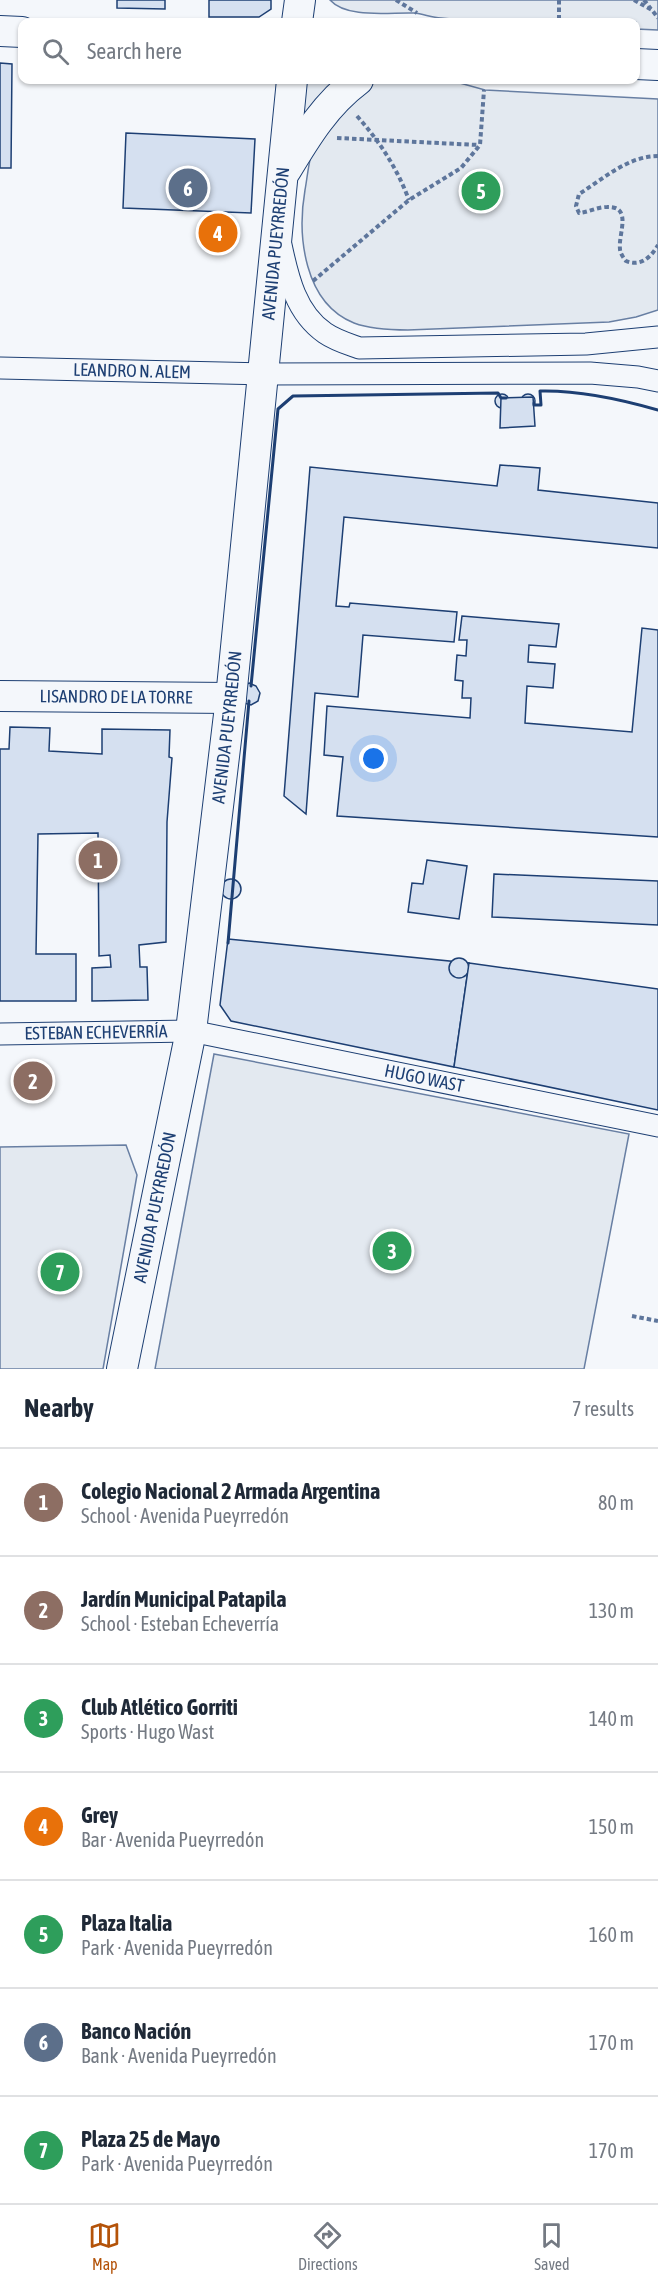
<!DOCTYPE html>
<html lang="en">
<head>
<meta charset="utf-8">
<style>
  :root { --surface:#fff; --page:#f6f6f7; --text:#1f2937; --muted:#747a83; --line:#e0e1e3; --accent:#b45309 }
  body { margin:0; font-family:"Asap Condensed",sans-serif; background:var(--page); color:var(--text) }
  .you { position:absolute; left:374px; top:759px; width:21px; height:21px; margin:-15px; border:4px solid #fff; border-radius:50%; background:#1a73e8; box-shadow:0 0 0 9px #1a73e833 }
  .badge { display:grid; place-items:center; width:39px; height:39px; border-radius:50%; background:var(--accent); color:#fff; font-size:20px; font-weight:700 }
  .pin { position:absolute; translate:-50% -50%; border:3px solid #fff; box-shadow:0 2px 6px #0006 }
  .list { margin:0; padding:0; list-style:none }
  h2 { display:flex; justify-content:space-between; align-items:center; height:78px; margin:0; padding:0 24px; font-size:26px }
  h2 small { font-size:20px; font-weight:400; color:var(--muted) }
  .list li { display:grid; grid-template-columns:39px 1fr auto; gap:18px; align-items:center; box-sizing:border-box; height:108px; padding:0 24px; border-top:2px solid var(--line) }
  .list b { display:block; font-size:22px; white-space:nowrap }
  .list p { margin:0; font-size:20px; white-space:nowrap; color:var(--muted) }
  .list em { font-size:20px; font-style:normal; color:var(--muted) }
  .icon { flex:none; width:33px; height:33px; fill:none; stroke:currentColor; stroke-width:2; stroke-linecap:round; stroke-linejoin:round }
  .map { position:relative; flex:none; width:658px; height:1369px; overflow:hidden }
  .search { position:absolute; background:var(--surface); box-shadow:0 2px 4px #0004; left:18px; right:18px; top:18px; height:66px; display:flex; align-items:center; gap:15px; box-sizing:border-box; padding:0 21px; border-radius:12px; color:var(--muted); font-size:22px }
  .sheet { height:834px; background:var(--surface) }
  nav { display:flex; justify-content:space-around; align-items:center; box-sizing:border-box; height:84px; border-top:2px solid var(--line); background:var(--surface); font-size:16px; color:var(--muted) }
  nav a { display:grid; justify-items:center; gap:3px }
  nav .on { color:var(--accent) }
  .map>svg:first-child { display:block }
  .green { fill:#e3e9f0; stroke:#687fa3; stroke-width:1.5 }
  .building { fill:#d5e0f0; stroke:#1d3f73; stroke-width:1.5 }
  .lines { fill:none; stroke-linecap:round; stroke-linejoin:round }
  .minor-casing { stroke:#1d3f73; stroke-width:23 }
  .secondary-casing { stroke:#1d3f73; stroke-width:32 }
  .path { stroke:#5e769c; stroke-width:4; stroke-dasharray:4.5 3; stroke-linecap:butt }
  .minor { stroke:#f4f7fb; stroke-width:21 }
  .secondary { stroke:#f4f7fb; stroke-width:30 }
  .wall { stroke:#1d3f73; stroke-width:3 }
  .labels { text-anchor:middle; stroke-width:4.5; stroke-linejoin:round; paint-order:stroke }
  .street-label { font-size:18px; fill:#1d3f73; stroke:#f4f7fb }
</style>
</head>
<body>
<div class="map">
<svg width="658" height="1369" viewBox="0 0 658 1369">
  <rect width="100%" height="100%" fill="#f4f7fb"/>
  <g class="green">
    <path d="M330,0H658V30L636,29V22C571,22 506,25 441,18C432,18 424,14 414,13C390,12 347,19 330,0Z"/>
    <path d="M303,80H340L320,96L299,120Z"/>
    <path d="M376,80H449L485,90L658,99V310L636,317L609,322L408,330C391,330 370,329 354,323C304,303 297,236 305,190C308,174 309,151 319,137C330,120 354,99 369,83Z"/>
    <path d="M214,1054L629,1134L584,1369H155Z"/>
    <path d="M126,1145L137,1175L103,1369H0V1147Z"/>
  </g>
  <g class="building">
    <path d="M117,0H165V9L117,8Z"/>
    <path d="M209,0H271V9L259,17H209Z"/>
    <path d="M0,63L12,64L11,168H0Z"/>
    <path d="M126,133L255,139L251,213L123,208Z"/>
    <circle cx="528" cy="401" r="7"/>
    <circle cx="502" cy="401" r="7"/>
    <path d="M533,397L535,426L500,428L501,398Z"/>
    <path d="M500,465L540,468L538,490L658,503V548L344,517L336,606L349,607L350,603L457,612L454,642L363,635L358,697L315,693L306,814L284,796L310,467L497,486Z"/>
    <path d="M462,616L559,624L556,647L529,645L528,662L555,664L553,688L527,686L525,723L632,732L642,628L658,630V837L337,816L343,757L324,755L327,706L470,718L471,698H462L463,681L455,680L457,655L466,656L467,640H459Z"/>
    <path d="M249,683L256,686L260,693L258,701L251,705L244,703L242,687Z"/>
    <path d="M10,727L50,728L49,751L102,754V729L170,730L169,757L172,758L167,822L166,942L139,945L140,967H147L148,1000L92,1001V968L111,967L110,955L99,956L98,833L38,834L36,954H76V1001H0V749H9Z"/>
    <path d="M427,860L467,866L459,919L408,912L412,883L423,884Z"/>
    <path d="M494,874L658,881V925L492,917Z"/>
    <circle cx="231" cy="889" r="10"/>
    <path d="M228,939L469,963L454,1067L231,1021L220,1005Z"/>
    <circle cx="459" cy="968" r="10"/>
    <path d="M469,963L658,989V1110L454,1067Z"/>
  </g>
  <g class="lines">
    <defs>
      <g id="minor">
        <path d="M281,245C288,278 296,313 325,333C335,340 348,344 359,348L586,344L658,337"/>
        <path id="s1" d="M0,368L263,374L590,373L638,377L658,381"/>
        <path id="s2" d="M0,1034L191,1031L658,1126"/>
      </g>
      <g id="secondary">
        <path d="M297,22L300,0"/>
        <path d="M0,31L22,32"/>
        <path d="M636,64L658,65"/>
        <path d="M286,170C307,135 326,104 358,80"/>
        <path id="s3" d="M0,696L231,698"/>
        <path id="s4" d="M122,1369L191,1031L231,698L292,80"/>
      </g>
    </defs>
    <use href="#minor" class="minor-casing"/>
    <use href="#secondary" class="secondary-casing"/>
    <g class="path">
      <path d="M396,0L417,13"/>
      <path d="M559,0V22"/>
      <path d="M634,0L652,10L658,18"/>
      <path d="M644,0L651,9"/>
      <path d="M357,116C380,142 397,168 409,200"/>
      <path d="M337,138L479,145"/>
      <path d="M658,156C628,156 603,179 579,194L576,206L579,213C589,212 597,207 607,207C633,206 618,234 620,249C620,253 623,257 626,261C641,267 651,257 658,245"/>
      <path d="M313,281L409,200L461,168L480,145L484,90"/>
      <path d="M632,1316L658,1321"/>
    </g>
    <use href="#minor" class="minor"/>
    <use href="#secondary" class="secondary"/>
    <g class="wall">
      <path d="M534,403V405H541L540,391C580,390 620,399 658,410"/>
      <path d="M251,686L278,409L293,396L498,393L501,398H506"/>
      <path d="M228,943L249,701"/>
    </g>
  </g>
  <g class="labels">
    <g class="street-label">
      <text dy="6" stroke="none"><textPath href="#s4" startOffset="1137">AVENIDA PUEYRREDÓN</textPath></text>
      <text dy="6" stroke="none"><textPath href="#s1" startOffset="132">LEANDRO N. ALEM</textPath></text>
      <text dy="6" stroke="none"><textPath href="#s3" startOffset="116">LISANDRO DE LA TORRE</textPath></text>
      <text dy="6" stroke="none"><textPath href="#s4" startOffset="651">AVENIDA PUEYRREDÓN</textPath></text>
      <text dy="6" stroke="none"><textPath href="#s2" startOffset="96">ESTEBAN ECHEVERRÍA</textPath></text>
      <text dy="6" stroke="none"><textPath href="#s2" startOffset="429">HUGO WAST</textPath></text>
      <text dy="6" stroke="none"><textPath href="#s4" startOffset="165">AVENIDA PUEYRREDÓN</textPath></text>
    </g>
  </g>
</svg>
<div class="you"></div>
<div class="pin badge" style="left:98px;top:860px;background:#8d6e63">1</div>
<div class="pin badge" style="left:33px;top:1081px;background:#8d6e63">2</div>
<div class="pin badge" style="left:392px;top:1251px;background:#2e9e5b">3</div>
<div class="pin badge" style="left:218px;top:233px;background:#e8710a">4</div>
<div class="pin badge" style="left:481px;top:191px;background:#2e9e5b">5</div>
<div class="pin badge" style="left:188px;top:188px;background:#5c6f8a">6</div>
<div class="pin badge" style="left:60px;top:1272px;background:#2e9e5b">7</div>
<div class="search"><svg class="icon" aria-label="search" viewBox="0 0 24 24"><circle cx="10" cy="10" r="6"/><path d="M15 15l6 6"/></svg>Search here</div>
</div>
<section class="sheet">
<h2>Nearby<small>7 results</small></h2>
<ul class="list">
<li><span class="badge" style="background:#8d6e63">1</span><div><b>Colegio Nacional 2 Armada Argentina</b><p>School · Avenida Pueyrredón</p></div><em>80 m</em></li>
<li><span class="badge" style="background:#8d6e63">2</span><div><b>Jardín Municipal Patapila</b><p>School · Esteban Echeverría</p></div><em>130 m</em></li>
<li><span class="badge" style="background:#2e9e5b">3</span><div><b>Club Atlético Gorriti</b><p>Sports · Hugo Wast</p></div><em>140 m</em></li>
<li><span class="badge" style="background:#e8710a">4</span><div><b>Grey</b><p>Bar · Avenida Pueyrredón</p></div><em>150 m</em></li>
<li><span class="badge" style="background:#2e9e5b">5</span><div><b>Plaza Italia</b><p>Park · Avenida Pueyrredón</p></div><em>160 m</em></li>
<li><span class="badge" style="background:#5c6f8a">6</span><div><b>Banco Nación</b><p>Bank · Avenida Pueyrredón</p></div><em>170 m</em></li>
<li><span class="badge" style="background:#2e9e5b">7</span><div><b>Plaza 25 de Mayo</b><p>Park · Avenida Pueyrredón</p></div><em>170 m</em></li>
</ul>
</section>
<nav>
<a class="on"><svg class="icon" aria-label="map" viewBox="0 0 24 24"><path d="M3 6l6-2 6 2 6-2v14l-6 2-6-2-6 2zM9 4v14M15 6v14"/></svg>Map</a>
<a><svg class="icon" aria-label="directions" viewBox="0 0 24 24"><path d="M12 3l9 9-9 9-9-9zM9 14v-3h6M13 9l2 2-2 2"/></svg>Directions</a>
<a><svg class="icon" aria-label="saved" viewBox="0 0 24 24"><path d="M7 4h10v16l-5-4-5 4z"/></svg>Saved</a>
</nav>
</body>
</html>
